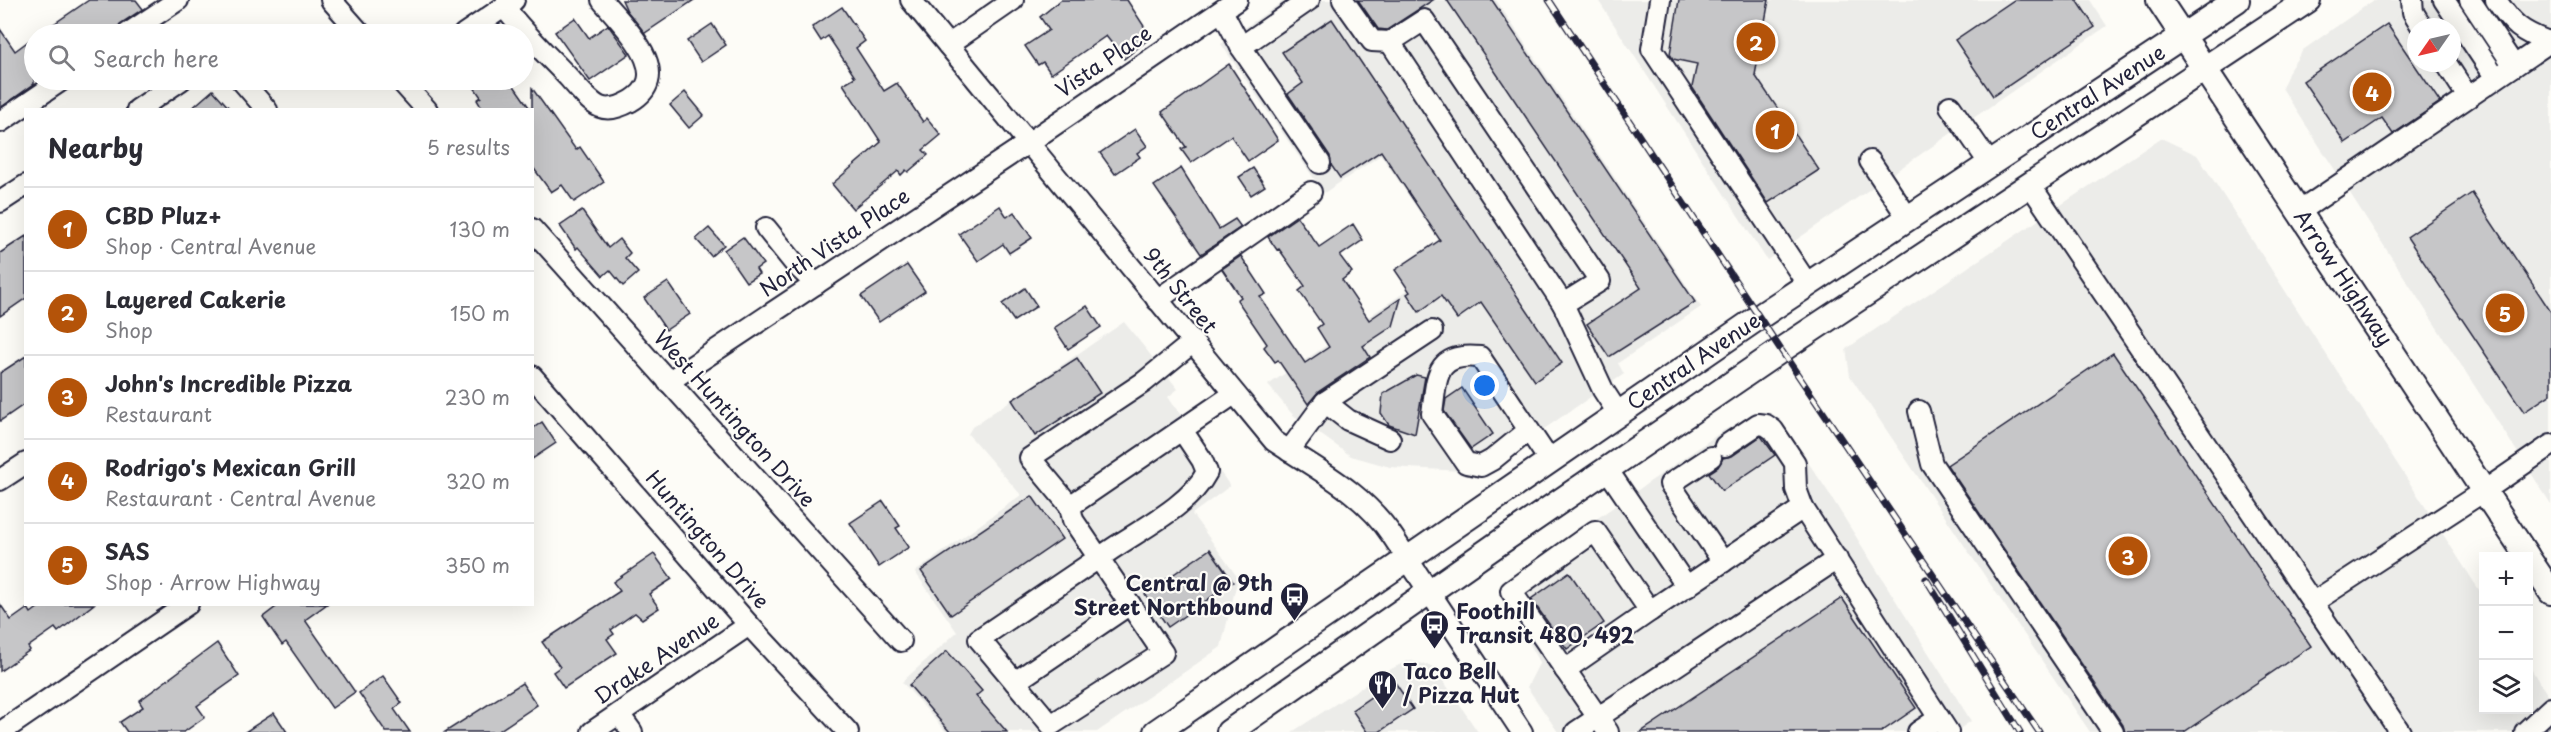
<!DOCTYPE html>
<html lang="en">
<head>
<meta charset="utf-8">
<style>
  :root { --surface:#fff; --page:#f2f2f3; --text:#2b2b33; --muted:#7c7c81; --line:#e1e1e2; --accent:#b45309 }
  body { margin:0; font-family:"Playpen Sans",sans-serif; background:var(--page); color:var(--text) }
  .controls { position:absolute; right:18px; bottom:18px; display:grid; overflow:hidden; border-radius:0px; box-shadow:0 6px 24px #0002 }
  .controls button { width:54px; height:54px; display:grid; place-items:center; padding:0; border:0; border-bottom:2px solid var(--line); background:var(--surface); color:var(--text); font:30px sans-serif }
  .compass { position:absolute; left:2407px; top:18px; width:54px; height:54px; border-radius:50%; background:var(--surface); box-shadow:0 6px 24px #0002; rotate:236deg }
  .you { position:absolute; left:1485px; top:386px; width:21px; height:21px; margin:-15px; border:4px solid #fff; border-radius:50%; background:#1a73e8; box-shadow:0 0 0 9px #1a73e833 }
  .badge { display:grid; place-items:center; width:39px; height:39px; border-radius:50%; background:var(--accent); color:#fff; font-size:20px; font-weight:700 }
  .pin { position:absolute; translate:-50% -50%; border:3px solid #fff; box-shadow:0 2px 6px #0006 }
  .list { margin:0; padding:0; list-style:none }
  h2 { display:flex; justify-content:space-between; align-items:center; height:78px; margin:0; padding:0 24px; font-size:26px }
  h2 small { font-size:20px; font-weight:400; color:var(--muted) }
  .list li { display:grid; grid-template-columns:39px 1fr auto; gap:18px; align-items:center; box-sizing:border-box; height:84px; padding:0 24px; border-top:2px solid var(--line) }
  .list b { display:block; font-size:22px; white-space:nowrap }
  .list p { margin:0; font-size:20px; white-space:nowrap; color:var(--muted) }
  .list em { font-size:20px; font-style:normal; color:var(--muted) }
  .icon { flex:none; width:33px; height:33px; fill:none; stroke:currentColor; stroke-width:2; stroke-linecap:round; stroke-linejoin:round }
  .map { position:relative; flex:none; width:2551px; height:732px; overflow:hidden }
  .search { position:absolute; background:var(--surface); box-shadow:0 6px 24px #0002; left:24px; top:24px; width:510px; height:66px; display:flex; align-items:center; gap:15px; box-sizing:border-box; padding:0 21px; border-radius:33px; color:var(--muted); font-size:22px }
  .panel { position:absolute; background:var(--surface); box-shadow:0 6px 24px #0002; left:24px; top:108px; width:510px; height:498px; border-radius:0px }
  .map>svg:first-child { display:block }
  .built { fill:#ecece9; fill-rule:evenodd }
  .building { fill:#c6c6c8; stroke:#22223b; stroke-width:1.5 }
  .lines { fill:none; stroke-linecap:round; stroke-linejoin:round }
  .minor-casing { stroke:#22223b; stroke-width:24 }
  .major-casing { stroke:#22223b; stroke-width:28 }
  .minor { stroke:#fdfcf7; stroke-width:20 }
  .major { stroke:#fdfcf7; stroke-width:24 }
  .rail-casing { stroke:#22223b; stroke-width:7 }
  .rail { stroke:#fdfcf7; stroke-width:4.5; stroke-dasharray:14; stroke-linecap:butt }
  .labels { text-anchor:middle; stroke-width:4.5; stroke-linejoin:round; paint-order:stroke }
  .street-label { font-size:21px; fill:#22223b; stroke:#fdfcf7 }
  .poi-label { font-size:21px; font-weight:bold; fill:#22223b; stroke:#fdfcf7; text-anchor:start }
</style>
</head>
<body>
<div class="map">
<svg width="2551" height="732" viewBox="0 0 2551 732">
  <rect width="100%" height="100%" fill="#fdfcf7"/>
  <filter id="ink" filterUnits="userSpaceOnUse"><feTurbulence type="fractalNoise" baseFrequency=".0167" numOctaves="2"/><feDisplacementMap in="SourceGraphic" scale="12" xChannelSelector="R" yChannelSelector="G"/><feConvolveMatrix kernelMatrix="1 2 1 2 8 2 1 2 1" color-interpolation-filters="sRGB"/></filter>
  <g filter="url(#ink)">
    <g class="built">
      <path d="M1285,0H1496L1701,307L1618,363L1624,374L1515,449L1462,471L1390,467L1351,456L1293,415L1268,385L1452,260L1381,155L1324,193L1221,44Z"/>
      <path d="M1598,0H2090L2107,26L1767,260Z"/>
      <path d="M2374,0H2551V504L2282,88L2290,69L2303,50ZM2416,27H2452V63H2416Z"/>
      <path d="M2161,138L2197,155L2483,596L2484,710H2528L2529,666L2551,700V732H2090L1850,376L1846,349Z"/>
      <path d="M1124,322L1178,389L1168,397L1230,486L1192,514L1238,578L1221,647L1097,732H946L902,682L957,632L915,572L1021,495L968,434L972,427Z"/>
      <path d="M1758,413L1776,416L1825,487L1971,721L1955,732H1558L1527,687L1540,662L1502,595L1506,582L1724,430Z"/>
      <path d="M1409,660L1434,667L1478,732H1292L1385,672Z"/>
    </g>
    <g class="building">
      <path d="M89,0H136L143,9L120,24L115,34H39Z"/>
      <path d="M622,0H694L645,33L627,11Z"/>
      <path d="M1061,0H1127L1151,37L1124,59L1106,36L1051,74L1043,62L1038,65L1025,46L1049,30L1040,17Z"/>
      <path d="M1358,0H1433L1387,30L1378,29Z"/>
      <path d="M1447,0H1492L1695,302L1609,357L1587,324L1641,288Z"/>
      <path d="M1679,0H1769L1755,75L1819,170L1768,203L1692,87L1697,64L1673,59L1670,54Z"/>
      <path d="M2014,0H2077L2095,27L1993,96L1955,40Z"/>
      <path d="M842,7L865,41L856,48L884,91L897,83L923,122L927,118L941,135L923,150L928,155L908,172L906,170L901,175L898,171L853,209L832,184L881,142L843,84L855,77L828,36L821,41L812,27Z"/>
      <path d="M575,18L589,38L608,25L629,54L590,81L555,32Z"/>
      <path d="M1332,19L1562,363L1535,381L1481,302L1457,319L1441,296L1419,312L1407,294L1410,292L1395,270L1440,240L1381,151L1340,178L1331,165L1330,156L1288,94L1303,83L1282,52Z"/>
      <path d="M712,24L726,45L701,62L687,41Z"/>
      <path d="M2387,24L2440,102L2393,134L2382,118L2345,143L2303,81Z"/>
      <path d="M0,29L15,51L34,37V84L0,108Z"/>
      <path d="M1229,64L1278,140L1248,161L1231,136L1191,163L1181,149L1186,147L1162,112Z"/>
      <path d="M469,80H510L531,110H483L477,100L481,97Z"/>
      <path d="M532,88L576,150L580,147L604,182L574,202L562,185L551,192L532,166Z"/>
      <path d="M213,90L231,110H190Z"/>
      <path d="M685,92L704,115L689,128L670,105Z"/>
      <path d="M1135,129L1147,146L1137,153L1140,157L1115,174L1100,153Z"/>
      <path d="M1181,168L1219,229L1235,219L1241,227L1201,254L1154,186Z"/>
      <path d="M1253,168L1265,186L1251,195L1239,177Z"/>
      <path d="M2472,193L2551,312V394L2524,412L2407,237Z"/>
      <path d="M1000,206L1007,217L1014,212L1032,238L1009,253L1003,244L978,261L959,234Z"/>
      <path d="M582,211L608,248L619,239L630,253L625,258L638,273L623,286L610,270L603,276L578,247L576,249L560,226Z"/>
      <path d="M1297,217L1319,247L1353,224L1363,240L1340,256L1352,272L1342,280L1369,320L1401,298L1393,326L1363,346L1370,357L1318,392L1308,404L1278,360L1275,362L1264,347L1267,344L1237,300L1241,297L1222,269L1241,256L1266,294L1260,297L1305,363L1329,347L1317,328L1322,324L1299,291L1305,286L1279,249L1277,250L1268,237Z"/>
      <path d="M709,228L724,245L711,256L696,239Z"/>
      <path d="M26,236V298L0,316V253Z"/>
      <path d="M743,237L763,264L756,269L759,274L746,282L724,250Z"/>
      <path d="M907,265L925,291L879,322L861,296Z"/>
      <path d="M668,282L690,314L666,330L644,298Z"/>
      <path d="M1025,288L1037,306L1014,321L1002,304Z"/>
      <path d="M1087,306L1101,327L1068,349L1054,328Z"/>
      <path d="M2113,353L2311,646L2184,732H2125L2123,725L1947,465Z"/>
      <path d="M26,356V403L0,421V373Z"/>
      <path d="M1077,358L1100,393L1035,436L1012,400Z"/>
      <path d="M1416,375L1425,377L1415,434L1389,425L1381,413L1383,394Z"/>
      <path d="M1462,388L1493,434L1471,449L1444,411L1446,399Z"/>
      <path d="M542,422L556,443L532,459V429Z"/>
      <path d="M1761,436L1775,455L1722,491L1709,473L1718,467L1723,458L1732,456Z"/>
      <path d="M1032,496L1062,539L951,615L921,571Z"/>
      <path d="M883,501L900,526L896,528L909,547L879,567L850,523Z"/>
      <path d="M1210,549L1233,582L1168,627L1145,594Z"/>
      <path d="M654,554L672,579L649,594L659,608L642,619L635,613L611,630L614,634L607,639L617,653L564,688L553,672L560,667L542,642L620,591L613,582Z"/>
      <path d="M1569,572L1604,623L1567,649L1531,599Z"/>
      <path d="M1842,598L1916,708L1881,732H1641Z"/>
      <path d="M0,604L11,620L28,608L31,613L43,604H94L58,632L55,628L28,647L30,650L0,671Z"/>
      <path d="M280,604H327L305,620L355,692L332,708L286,642L282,645L263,617Z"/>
      <path d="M217,643L239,676L197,706L205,717L184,732H127L120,722L143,707L139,701Z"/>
      <path d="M947,651L982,691L976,696L1007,732H950L909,685Z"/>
      <path d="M383,676L402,703L394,709L410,732H386L359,693Z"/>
      <path d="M1394,681L1413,709L1379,732H1367L1352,710Z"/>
      <path d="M522,683L537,705L497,732H445Z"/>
      <path d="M274,713L287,732H245Z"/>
    </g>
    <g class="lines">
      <defs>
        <g id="minor">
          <path d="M331,0L361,34"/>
          <path d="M911,0L1274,441C1318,470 1363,492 1393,537L1522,732"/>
          <path d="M1343,0L1372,41L1390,42L1424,20L1600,281L1563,304L1603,390L1618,413"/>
          <path d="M1660,0L1652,49L1808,285"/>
          <path d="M2412,0L2413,12L2422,27"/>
          <path d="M2444,0L2496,78"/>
          <path d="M2470,0L2514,66"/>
          <path d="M2496,0C2513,25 2521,32 2549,42"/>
          <path d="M504,7C524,33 547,55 570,79C578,88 589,102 600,107C610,111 622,106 631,101C677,74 623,26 602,0"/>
          <path d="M1222,11L1241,47L1320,163"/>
          <path d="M127,34L178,0"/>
          <path d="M464,34L514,0"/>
          <path d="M1390,42L1563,304"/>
          <path d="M948,45L1013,0"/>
          <path d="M1241,47L1309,0"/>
          <path d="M2446,63L2468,97"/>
          <path d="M241,80L267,110"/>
          <path d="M400,80L427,110"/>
          <path d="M1950,106L1990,164"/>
          <path d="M137,110L181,80"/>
          <path d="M0,122L62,80"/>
          <path d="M1870,161L1908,218"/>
          <path d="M2031,186L2400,732"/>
          <path d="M0,202L26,185"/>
          <path d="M2299,212L2551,41"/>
          <path d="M766,228L795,264L816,284"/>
          <path d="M532,229L901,641"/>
          <path d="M1157,300L1311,192"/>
          <path d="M532,376L749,625L848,732"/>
          <path d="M668,382L1028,143L1237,0"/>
          <path d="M1919,411L1932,464L2113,732"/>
          <path d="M1182,430L1202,460L1207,472C1190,505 1143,528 1112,549C1067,579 1023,609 979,639L1051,725L1163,653L1073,520L1070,506L1234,394"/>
          <path d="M1529,430L1492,460L1481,466L1466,463L1432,414C1437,378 1434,352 1480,357L1549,460"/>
          <path d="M1390,439L1348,420L1325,402L1432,331"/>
          <path d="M1725,446L1758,424L1766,425L1773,430L1795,463L1796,489L1803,508"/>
          <path d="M1289,451L1325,402"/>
          <path d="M1711,457L1670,484L1723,562"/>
          <path d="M1607,469L1687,587"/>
          <path d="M0,480L26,463"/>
          <path d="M1070,506L1030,458L1144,382L1192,343"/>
          <path d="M2312,603L2484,491L2551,445"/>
          <path d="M1565,670L1650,611"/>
          <path d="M1015,682L1130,604"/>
          <path d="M619,714L632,732"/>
          <path d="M1,732L188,604"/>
          <path d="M592,732L749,625"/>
          <path d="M1576,732L1837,559"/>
          <path d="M1608,732L1511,591L1595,531L1650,611L1803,508L1948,732"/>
          <path d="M1918,732L1939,718"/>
          <path d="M2525,732L2551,708"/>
        </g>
        <g id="major">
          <path d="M2159,0L2527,556"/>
          <path d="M2528,558L2551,592"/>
          <path d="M1156,732L1759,317L2237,0"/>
          <path d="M1229,732L1499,543L1781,350L2308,0"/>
        </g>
      </defs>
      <use href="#minor" class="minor-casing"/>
      <use href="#major" class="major-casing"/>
      <use href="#minor" class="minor"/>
      <use href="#major" class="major"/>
      <defs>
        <g id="rail">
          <path d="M1549,0L1781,350L2039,732"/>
          <path d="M1926,579L2020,732"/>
        </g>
      </defs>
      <use href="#rail" class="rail-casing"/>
      <use href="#rail" class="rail"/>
    </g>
  </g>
  <defs>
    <symbol id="bus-pin" viewBox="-11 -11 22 30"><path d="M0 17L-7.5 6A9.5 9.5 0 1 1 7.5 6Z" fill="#22223b" stroke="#fdfcf7"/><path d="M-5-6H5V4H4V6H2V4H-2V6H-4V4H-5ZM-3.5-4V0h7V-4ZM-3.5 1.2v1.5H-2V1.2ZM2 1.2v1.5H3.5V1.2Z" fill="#fff"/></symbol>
    <symbol id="restaurant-pin" viewBox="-11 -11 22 30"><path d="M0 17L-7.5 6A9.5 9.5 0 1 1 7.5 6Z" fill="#22223b" stroke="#fdfcf7"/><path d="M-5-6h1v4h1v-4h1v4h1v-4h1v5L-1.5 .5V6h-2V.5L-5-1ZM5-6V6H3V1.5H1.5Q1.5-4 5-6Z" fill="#fff"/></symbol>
  </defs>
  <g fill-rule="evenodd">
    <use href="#bus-pin" x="1278" y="580" width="33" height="45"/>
    <use href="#bus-pin" x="1418" y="608" width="33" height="45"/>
    <use href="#restaurant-pin" x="1366" y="668" width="33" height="45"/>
  </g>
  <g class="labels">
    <g class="street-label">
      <text transform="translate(1104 62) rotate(-34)" y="7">Vista Place</text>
      <text transform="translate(2098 93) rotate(-33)" y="7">Central Avenue</text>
      <text transform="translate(835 243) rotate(-34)" y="7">North Vista Place</text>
      <text transform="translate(2343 278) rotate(56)" y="7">Arrow Highway</text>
      <text transform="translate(1180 291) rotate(51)" y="7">9th Street</text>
      <text transform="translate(1694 362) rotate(-34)" y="7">Central Avenue</text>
      <text transform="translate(734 419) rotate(48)" y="7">West Huntington Drive</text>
      <text transform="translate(707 540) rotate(49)" y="7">Huntington Drive</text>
      <text transform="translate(657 659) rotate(-34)" y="7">Drake Avenue</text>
    </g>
    <g class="poi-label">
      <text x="1273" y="591" text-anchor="end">Central @ 9th<tspan x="1273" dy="24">Street Northbound</tspan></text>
      <text x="1456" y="619">Foothill<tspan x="1456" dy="24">Transit 480, 492</tspan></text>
      <text x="1403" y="679">Taco Bell<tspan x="1403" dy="24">/ Pizza Hut</tspan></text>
    </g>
  </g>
</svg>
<div class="controls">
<button>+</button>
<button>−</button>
<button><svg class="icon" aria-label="layers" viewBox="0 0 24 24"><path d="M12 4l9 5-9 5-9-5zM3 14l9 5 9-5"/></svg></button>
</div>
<svg class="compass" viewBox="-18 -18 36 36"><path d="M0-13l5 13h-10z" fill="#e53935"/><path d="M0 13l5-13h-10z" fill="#7c7c81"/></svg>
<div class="you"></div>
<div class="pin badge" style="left:1775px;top:130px">1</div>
<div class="pin badge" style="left:1756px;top:42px">2</div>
<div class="pin badge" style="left:2128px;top:556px">3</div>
<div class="pin badge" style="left:2372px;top:92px">4</div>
<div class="pin badge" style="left:2505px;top:313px">5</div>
<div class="search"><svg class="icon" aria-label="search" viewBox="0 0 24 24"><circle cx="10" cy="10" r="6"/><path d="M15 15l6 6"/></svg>Search here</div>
<section class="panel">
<h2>Nearby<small>5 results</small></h2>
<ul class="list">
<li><span class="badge">1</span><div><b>CBD Pluz+</b><p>Shop · Central Avenue</p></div><em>130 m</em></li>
<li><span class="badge">2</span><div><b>Layered Cakerie</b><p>Shop</p></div><em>150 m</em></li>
<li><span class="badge">3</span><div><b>John's Incredible Pizza</b><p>Restaurant</p></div><em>230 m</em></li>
<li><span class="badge">4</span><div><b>Rodrigo's Mexican Grill</b><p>Restaurant · Central Avenue</p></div><em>320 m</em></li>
<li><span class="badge">5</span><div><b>SAS</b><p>Shop · Arrow Highway</p></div><em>350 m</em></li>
</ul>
</section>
</div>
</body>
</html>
